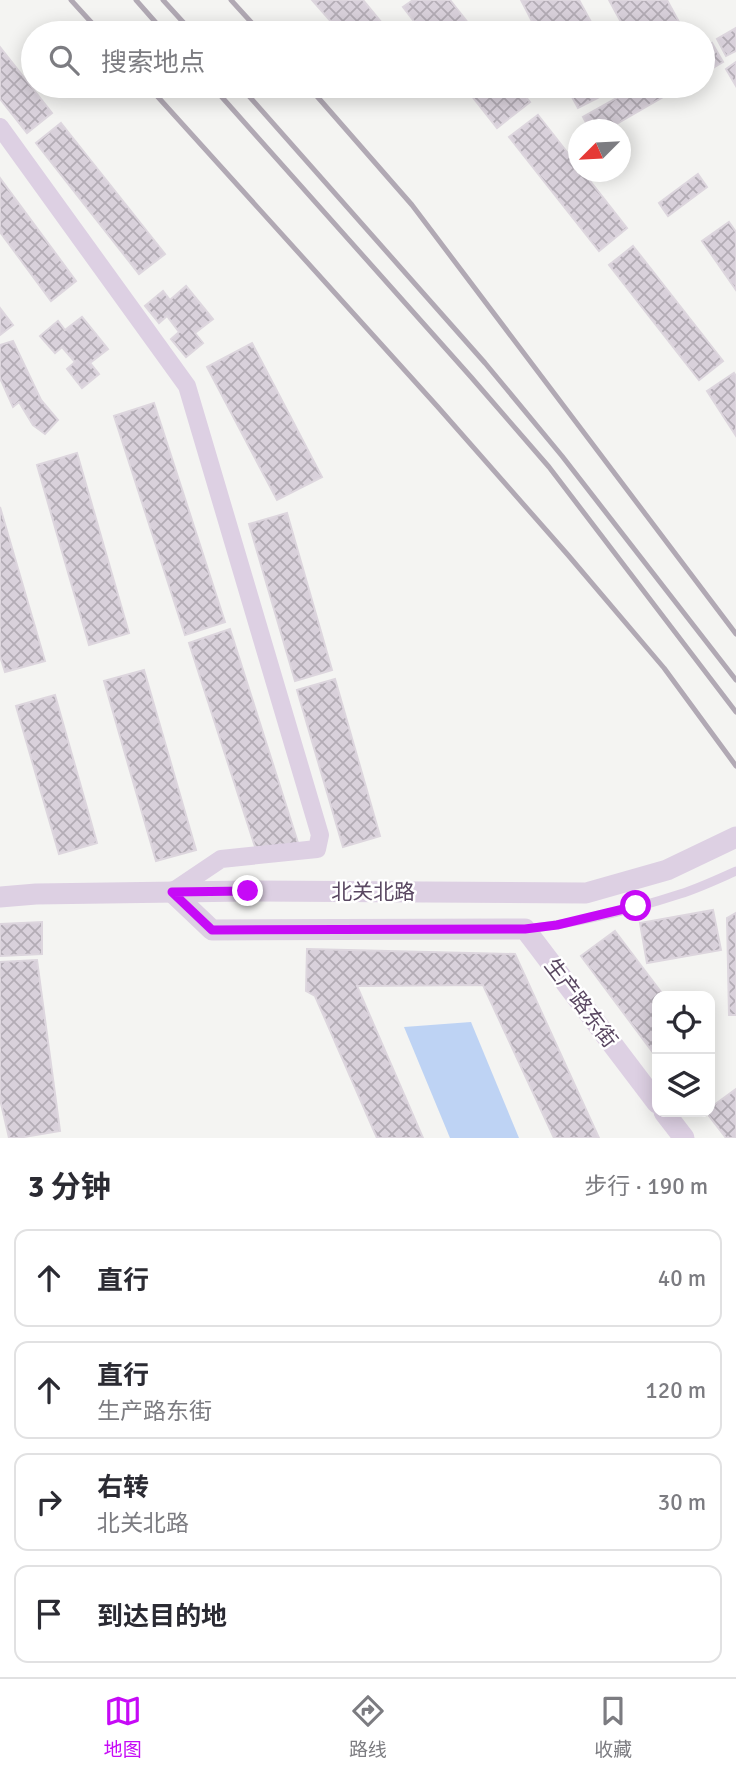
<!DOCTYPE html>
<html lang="zh">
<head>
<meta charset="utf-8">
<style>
  :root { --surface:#fff; --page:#f2f2f3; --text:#2b2b33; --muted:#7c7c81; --line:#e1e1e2; --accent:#c60af6 }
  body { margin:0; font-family:Signika,"Noto Sans SC",sans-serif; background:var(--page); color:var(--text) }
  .controls { position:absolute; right:21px; bottom:21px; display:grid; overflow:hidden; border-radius:14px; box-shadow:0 4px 18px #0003 }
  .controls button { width:63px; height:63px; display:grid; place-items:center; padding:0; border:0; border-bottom:2px solid var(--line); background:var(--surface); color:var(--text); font:35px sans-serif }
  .compass { position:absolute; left:568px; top:119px; width:63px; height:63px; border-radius:50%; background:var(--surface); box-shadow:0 4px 18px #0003; rotate:246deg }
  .stop { position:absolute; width:21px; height:21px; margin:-16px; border:5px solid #c60af6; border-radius:50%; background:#fff }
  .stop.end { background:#c60af6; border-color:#fff; box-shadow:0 2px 7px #0008 }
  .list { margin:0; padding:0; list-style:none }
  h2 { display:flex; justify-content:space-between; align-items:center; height:91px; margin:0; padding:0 28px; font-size:30px }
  h2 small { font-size:23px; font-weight:400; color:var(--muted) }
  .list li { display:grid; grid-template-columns:46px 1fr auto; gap:21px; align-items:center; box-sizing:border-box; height:98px; margin:0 14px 14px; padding:0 14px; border:2px solid var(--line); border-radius:14px }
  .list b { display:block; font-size:26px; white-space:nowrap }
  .list p { margin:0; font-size:23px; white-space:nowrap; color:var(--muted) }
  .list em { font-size:23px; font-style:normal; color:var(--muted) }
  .icon { flex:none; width:38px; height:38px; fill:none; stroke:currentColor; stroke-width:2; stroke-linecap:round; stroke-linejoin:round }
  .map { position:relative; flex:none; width:736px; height:1138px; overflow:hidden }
  .search { position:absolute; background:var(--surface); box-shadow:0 4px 18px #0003; left:21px; right:21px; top:21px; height:77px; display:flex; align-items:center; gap:18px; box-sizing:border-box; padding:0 24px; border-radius:38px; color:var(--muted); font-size:26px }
  .sheet { height:539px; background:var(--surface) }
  nav { display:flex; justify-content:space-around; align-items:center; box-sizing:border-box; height:98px; border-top:2px solid var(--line); background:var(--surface); font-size:19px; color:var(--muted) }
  nav a { display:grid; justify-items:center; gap:4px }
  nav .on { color:var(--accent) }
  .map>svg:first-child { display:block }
  .garden { fill:#bed3f4 }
  .building { fill:url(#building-cross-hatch); stroke:#ddd6de; stroke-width:2 }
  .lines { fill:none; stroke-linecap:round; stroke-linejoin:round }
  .service { stroke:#ddd0e3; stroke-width:9 }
  .minor { stroke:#ddd0e3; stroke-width:18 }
  .tertiary { stroke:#ddd0e3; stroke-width:21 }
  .rail { stroke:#b1a9b4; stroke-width:5 }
  .route { stroke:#c60af6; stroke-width:9 }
  .labels { text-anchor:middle; stroke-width:5; stroke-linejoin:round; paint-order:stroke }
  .street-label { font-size:21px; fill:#5a4862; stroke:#fff }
</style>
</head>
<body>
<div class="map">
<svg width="736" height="1138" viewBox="0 0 736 1138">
  <defs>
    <pattern id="building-cross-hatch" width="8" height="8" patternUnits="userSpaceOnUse" patternTransform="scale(1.75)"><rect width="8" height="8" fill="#d9d1db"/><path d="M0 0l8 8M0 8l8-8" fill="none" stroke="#b3acb5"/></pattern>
  </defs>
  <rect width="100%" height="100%" fill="#f4f4f2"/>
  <path class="garden" d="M471,1022L519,1138H450L404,1027Z"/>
  <g class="building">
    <path d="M312,0H363L387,29L382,33H341Z"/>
    <path d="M413,0H450L476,33H423L403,7Z"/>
    <path d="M521,0H579L597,33H538Z"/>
    <path d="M609,0H667L685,33H627Z"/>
    <path d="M736,28V51L726,56L717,39Z"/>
    <path d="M712,43L723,62L703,74V49Z"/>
    <path d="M0,47L52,113L27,133L0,99Z"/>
    <path d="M736,62V86L726,69Z"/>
    <path d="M464,86H517L530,102L497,128Z"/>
    <path d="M566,86H621L578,108Z"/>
    <path d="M638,86H682L606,130H590L583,117Z"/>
    <path d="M538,115L578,166V172H583L627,228L599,251L509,137Z"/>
    <path d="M61,123L165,254L139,274L36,143Z"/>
    <path d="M698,174L707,187L668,216L659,203Z"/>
    <path d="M0,178L76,281L51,301L0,232Z"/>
    <path d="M729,222L736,232V290L702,241Z"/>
    <path d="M633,246L723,361L699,380L609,265Z"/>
    <path d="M186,286L213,319L195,333L203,343L186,357L171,339L179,332L167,316L159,323L145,306L163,291L170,300Z"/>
    <path d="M0,308L13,325L0,335Z"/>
    <path d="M82,317L108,349L90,363L99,374L82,388L67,369L75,362L62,347L55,353L40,336L58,321L65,330Z"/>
    <path d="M13,341L41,400L58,420L45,434L33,425L19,402L13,407L0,378V345Z"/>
    <path d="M252,343L322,477L277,500L207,367Z"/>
    <path d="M734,373L736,376V436L707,391Z"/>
    <path d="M154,403L225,622L185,635L114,416Z"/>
    <path d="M77,453L129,633L89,645L37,465Z"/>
    <path d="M0,507L45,661L5,672L0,656Z"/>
    <path d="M287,513L332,670L295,681L249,524Z"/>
    <path d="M230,629L300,849L260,862L189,643Z"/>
    <path d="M144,670L196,850L156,861L104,681Z"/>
    <path d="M335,679L380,836L343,847L297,690Z"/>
    <path d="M55,695L97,843L59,854L16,706Z"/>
    <path d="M713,910L721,950L647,963L640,923Z"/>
    <path d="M736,913V1015H729L727,918Z"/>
    <path d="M42,922V954L0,956V924Z"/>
    <path d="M615,931L664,996H657V1058L581,956Z"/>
    <path d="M307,949L515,954L599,1138H554L483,985L357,986L423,1138H377L315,996L306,991Z"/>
    <path d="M37,960L60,1131L18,1138H9L0,1099V962Z"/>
    <path d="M736,1089V1138H726L706,1112H710V1108Z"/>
  </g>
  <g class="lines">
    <path class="service" d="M526,929C578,923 631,910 680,894C699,888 718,879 736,871"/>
    <path class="minor" d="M0,127L187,386L320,835L317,849L221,859L172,892"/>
    <g class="tertiary">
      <path d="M172,892L212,930L525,929L657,1103"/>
      <path d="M0,897L36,894L248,891L586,893L667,870L736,837"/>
      <path d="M664,1112L684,1138"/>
    </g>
    <g class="rail">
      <path d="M71,0L101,33"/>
      <path d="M136,0L165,33"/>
      <path d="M163,0L193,33"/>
      <path d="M231,0L261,33"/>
      <path d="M148,86L437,406L568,555L664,668L736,766"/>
      <path d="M212,86L471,377L549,467L736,712"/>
      <path d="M240,86L485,363L562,456L736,680"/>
      <path d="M308,86L412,205L736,634"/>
    </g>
  </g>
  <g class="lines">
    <path class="route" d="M248,891L172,892L212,930L525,929L557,925L636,906"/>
  </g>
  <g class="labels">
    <g class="street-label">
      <text x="373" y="899">北关北路</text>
      <text transform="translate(581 1003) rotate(53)" y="7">生产路东街</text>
    </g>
  </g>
</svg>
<div class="controls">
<button><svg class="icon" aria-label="locate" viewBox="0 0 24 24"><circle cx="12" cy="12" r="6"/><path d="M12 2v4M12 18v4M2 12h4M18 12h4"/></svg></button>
<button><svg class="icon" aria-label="layers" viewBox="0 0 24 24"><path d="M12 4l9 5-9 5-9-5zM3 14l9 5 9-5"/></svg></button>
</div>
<svg class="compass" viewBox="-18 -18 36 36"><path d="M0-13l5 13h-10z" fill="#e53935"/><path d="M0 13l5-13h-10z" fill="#7c7c81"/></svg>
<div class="stop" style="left:636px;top:906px"></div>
<div class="stop end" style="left:248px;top:891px"></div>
<div class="search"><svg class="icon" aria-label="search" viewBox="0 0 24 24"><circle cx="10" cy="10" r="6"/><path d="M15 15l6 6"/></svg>搜索地点</div>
</div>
<section class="sheet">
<h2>3 分钟<small>步行 · 190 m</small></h2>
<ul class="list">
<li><svg class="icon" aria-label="ahead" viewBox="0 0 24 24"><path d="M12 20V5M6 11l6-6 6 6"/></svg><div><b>直行</b></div><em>40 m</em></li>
<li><svg class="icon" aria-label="ahead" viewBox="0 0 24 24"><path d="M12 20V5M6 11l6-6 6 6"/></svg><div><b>直行</b><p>生产路东街</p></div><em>120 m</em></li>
<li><svg class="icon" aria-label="right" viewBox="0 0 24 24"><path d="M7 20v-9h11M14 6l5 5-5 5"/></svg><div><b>右转</b><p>北关北路</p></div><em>30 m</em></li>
<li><svg class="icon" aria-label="arrive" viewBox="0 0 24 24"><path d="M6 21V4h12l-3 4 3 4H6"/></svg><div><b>到达目的地</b></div></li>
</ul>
</section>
<nav>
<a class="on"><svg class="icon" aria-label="map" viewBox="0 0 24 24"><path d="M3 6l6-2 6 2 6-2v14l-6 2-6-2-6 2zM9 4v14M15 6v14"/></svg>地图</a>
<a><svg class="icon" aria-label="directions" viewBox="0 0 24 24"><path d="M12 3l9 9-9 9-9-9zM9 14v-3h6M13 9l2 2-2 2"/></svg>路线</a>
<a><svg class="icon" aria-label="saved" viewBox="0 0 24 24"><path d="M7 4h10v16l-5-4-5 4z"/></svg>收藏</a>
</nav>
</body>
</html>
